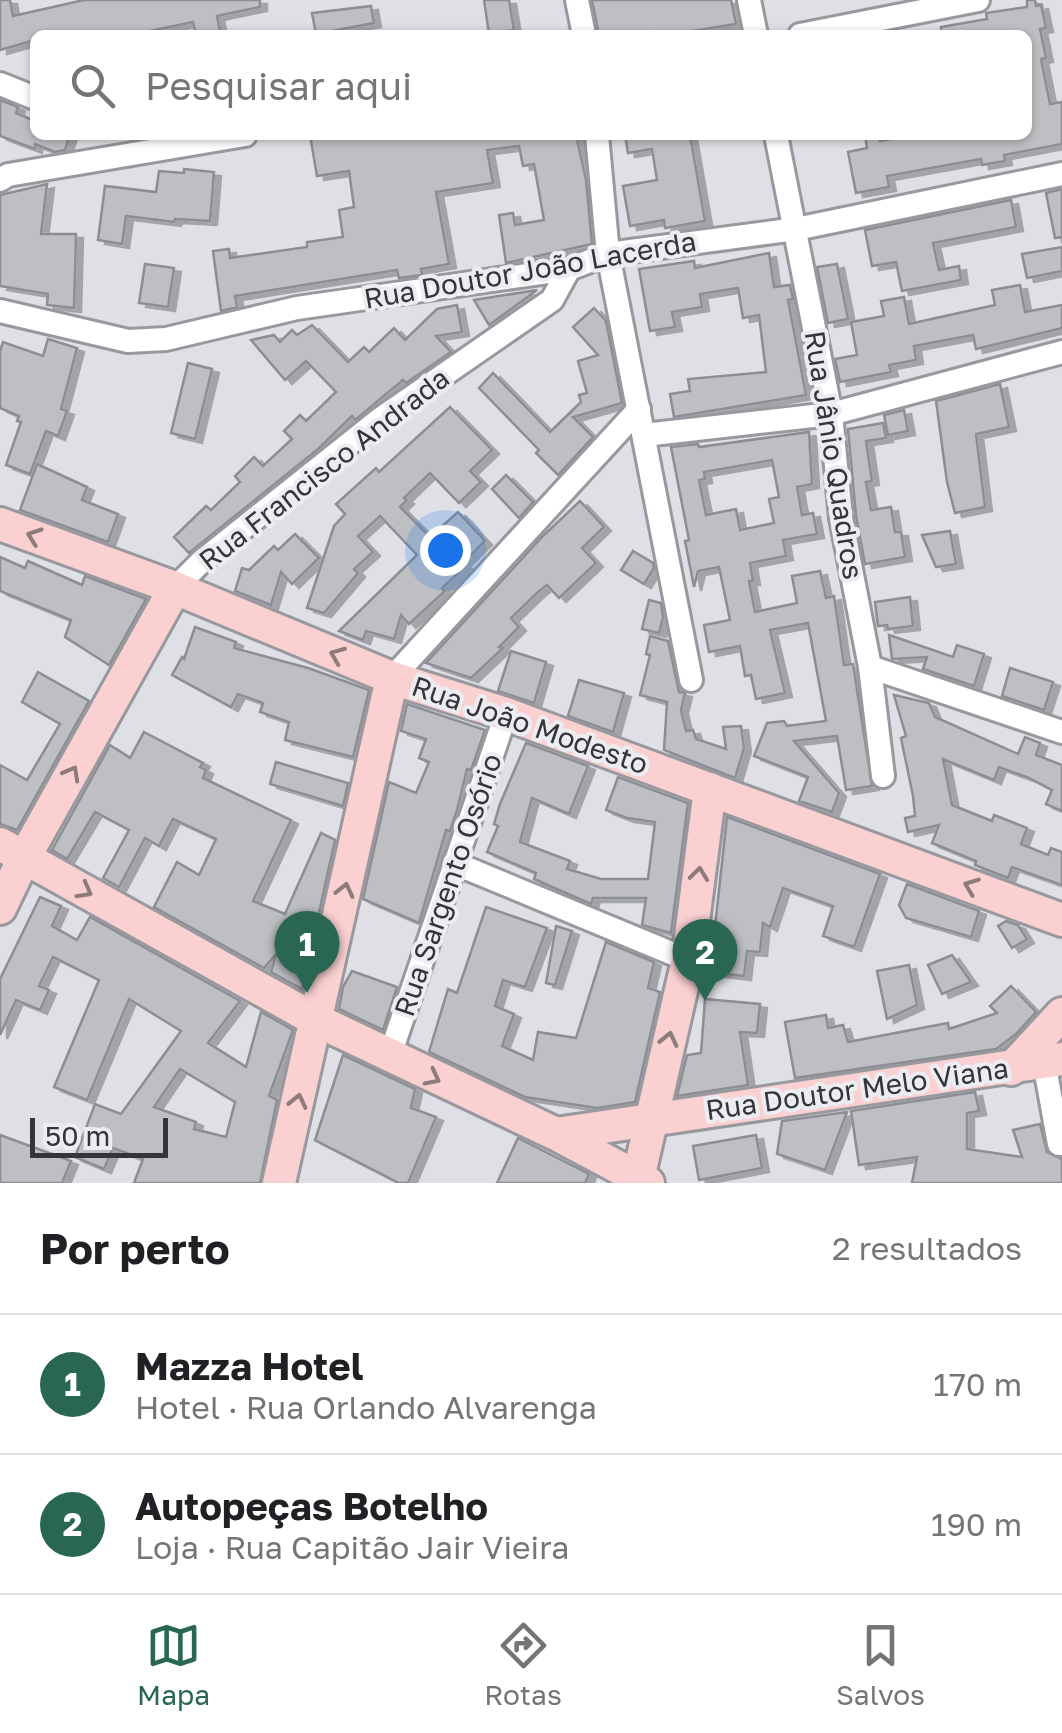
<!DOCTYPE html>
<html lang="pt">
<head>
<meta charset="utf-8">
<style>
  :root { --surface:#fff; --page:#f6f6f6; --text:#202124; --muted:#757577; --line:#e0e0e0; --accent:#296752 }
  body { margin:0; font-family:"Golos Text",sans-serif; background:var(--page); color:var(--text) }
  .scale { position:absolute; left:30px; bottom:25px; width:138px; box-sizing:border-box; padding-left:10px; border:5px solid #353537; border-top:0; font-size:28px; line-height:35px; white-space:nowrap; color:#353537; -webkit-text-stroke:8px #ebedf2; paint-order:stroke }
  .you { position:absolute; left:445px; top:550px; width:35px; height:35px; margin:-25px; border:8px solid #fff; border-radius:50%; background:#1a73e8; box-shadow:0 0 0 15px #1a73e833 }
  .badge { display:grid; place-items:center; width:65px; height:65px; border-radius:50%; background:var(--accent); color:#fff; font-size:32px; font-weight:700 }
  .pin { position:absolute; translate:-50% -82px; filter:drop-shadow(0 2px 5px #0008) }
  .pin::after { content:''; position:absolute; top:52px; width:35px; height:30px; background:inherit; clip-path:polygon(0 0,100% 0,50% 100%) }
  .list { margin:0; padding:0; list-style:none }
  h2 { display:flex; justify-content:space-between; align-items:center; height:130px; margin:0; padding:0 40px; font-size:42px }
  h2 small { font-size:32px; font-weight:400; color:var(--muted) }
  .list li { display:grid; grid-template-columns:65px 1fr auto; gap:30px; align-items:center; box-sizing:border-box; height:140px; padding:0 40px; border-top:2px solid var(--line) }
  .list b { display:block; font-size:38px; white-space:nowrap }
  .list p { margin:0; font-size:32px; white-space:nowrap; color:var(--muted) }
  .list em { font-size:32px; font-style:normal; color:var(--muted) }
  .icon { flex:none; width:55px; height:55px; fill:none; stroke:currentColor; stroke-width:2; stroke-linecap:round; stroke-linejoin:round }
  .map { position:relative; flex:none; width:1062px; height:1183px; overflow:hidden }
  .search { position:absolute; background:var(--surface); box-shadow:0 2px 8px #0004; left:30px; right:30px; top:30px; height:110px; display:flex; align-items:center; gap:25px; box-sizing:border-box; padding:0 35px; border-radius:15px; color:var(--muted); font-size:38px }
  .sheet { height:410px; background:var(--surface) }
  nav { display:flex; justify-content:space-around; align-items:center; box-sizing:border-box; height:140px; border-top:2px solid var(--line); background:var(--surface); font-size:28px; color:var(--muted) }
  nav a { display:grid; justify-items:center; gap:5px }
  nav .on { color:var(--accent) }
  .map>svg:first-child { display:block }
  .building { fill:#bdbfc3; stroke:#8c8e93; stroke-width:2.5; fill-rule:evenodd; filter:url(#shadow) }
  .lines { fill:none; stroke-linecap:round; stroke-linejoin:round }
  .street-casing { stroke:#97999e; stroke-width:28 }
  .secondary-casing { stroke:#97999e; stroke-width:38 }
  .street { stroke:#fff; stroke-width:22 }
  .secondary { stroke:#fad0d1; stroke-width:32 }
  .oneway { stroke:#8e7b7c }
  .labels { text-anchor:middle; stroke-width:8; stroke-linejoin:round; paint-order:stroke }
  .street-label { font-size:28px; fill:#353537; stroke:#ebedf2 }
</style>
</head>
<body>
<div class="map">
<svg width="1062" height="1183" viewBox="0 0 1062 1183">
  <defs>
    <filter id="shadow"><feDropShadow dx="7" dy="4" stdDeviation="0" flood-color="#0004"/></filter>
  </defs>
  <rect width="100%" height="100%" fill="#dee0e5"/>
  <g class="building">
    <path d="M0,0H10L13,16L84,0H260V7L217,16L221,35H196L193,22L131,35H35V40L0,50Z"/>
    <path d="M484,0H509L514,30L489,34Z"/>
    <path d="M592,0H731L736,24L668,35H652L651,31L599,35Z"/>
    <path d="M1027,0H1035L1036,6L1041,5L1046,28L1040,29L1046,58L1041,59L1050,104L1062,102V144L1004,155L1005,161L982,165L981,159L887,176L889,187L856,193L848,152L867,148L865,135H879L880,141L914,135H1027V35H942L941,27L987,19L986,13L1027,7Z"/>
    <path d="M371,6L374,23L316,34L312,13Z"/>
    <path d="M0,100L18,107L16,113L35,121V135H70L65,150L55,152L35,144V149L0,136Z"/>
    <path d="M310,135H576L586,180L592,244L506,263L499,215L513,213L515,225L544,220L534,164L523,166L519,146L487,150L493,183L436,192L449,264L421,269L422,275L399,278L397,270L235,296L237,307L221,311L213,251L229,249L230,258L307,247V242L343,237L339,210L354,207L349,171L317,176Z"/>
    <path d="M625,135H690L705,221L665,228L664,220L630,226L623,186L657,180L652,149L628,153Z"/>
    <path d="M184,169L214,172L210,221L175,219L174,222L126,216L122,244L98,240L105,186L156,192L159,171L184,173Z"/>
    <path d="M47,184L41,234H76L74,308L47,305L48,294L0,286V195Z"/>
    <path d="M1062,189V237L1055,238L1046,193Z"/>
    <path d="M1011,200L1016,227L933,243L939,270L959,266L961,280L902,291L896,262L872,266L865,230Z"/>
    <path d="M1062,247V271L1027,278L1022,254Z"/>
    <path d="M769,253L774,287L790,285L793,299L788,300L806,395L674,417L670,394L690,391L688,379L766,372L759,315L743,318L738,288L700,294L702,307L672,312L675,327L650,331L639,269L694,261L695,268Z"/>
    <path d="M145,264L174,268L168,307L139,303Z"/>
    <path d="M837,264L848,319L828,323L817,267Z"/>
    <path d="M1020,285L1025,312L1062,305V328L976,349L973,335L914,346L916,360L889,365L891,372L840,382L835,359L857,355L851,322L884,316L881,301L904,297L909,324L995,305L992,290Z"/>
    <path d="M537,290L489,325L474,300Z"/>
    <path d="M457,305L462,332L436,336L451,352L406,383L403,380L355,420L352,416L318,449L189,553L174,537L206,506L211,510L240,482L235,476L254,457L263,466L292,439L284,431L300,415L306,421L336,392L306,361L285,380L251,340L274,335L280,342L292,330L297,335L312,325L348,362L364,347L369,352L394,328L405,340L437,309Z"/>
    <path d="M594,308L606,321L622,403L573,417L593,437L558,475L536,453L539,450L479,388L493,373L550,432L581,402L579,395L587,393L578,361L598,355L573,327Z"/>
    <path d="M48,339L77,348L61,409L67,411L58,436L46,431L30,474L6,465L21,422L17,421L19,416L0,408V351L3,342L43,356Z"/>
    <path d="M188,363L212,369L195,439L171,433Z"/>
    <path d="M1000,384L1009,427L976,434L985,507L955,513L947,482L936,401Z"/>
    <path d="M450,407L492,450L470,471L481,482L459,503L430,473L404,498L407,500L400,507L430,537L458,512L485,541L463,563L466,566L442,588L445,591L409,624L401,615L394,639L366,631L363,640L339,631L417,555L380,516L358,536L373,552L354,569L358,573L324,613L307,608L334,526L345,514L336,504L376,468L379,472Z"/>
    <path d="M904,410L908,431L888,435L884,415Z"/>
    <path d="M883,423L886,438L866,441L872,481L866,482L871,510L891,507L895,532H901L905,557L865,564L856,516L848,429Z"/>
    <path d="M809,432L812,484L797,487L802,515L813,513L817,534L783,540L786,556L750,563L753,581H749L755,612L797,603L792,576L820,571L826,598L834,596L844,665L853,664L872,786L846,790L837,736L794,741L839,793L832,812L799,801L808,777L754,756L767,723L784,721L787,726L826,721L808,623L770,630L785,693L756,699L751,675L745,676L740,646L709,652L704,625L730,620L719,567L698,571L694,587L685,541L689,540L671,447L698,444L699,447ZM772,460L779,497L769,499L774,523L740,530L736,509L706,515L699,480L705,479L704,472Z"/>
    <path d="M37,464L87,487L82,500L118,514L108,542L20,510Z"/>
    <path d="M506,475L533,502L519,518L492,489Z"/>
    <path d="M580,501L604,527L582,548L596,563L559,598L547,585L538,592L511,618L519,627L499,647L503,648L471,678L426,663L542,537Z"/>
    <path d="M950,531L956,564L936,567L922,535Z"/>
    <path d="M295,534L319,558L292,584L281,572L271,605L235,591L242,568L249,570L274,546L278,550Z"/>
    <path d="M633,551L653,563L654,568L644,584L621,570Z"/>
    <path d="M0,557L25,568L28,561L82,585L85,576L146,599L109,665L65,637L71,620L0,591Z"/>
    <path d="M910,597L913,626L888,629L887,625L878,626L875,602Z"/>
    <path d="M649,600L661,603L663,617L659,633L642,629Z"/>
    <path d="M195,627L236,642L234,648L308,668L369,690L353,757L285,740L289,722L260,712L263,703L238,694L231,707L172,675L182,657L184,659Z"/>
    <path d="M889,635L953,657L957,645L984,654L974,686L923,669L927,657L892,659Z"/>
    <path d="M650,636L668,641L679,692L685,693L681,710L686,731L693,730L696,739L726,749L723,727L741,726L744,748L735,778L664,750L667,702L640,695L650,655L646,654Z"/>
    <path d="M511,651L546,662L534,703L498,691Z"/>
    <path d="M1010,668L1053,682L1044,710L1002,696Z"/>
    <path d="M38,672L89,701L17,830L0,824V765L27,780L60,724L22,702Z"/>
    <path d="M579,680L624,693L613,732L568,716Z"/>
    <path d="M894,695L929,703L935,717L1018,754L1025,737L1040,743L1036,755L1062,765V811L1046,804L1052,790L1029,778L999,767L994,780L943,759L952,805L992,821L994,815L1027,828L1021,844L1048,855L1051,848L1062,852V885L1012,867L1008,878L975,865L976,861L932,843L939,825L908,832L905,818L915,816L913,796L901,738L906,736Z"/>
    <path d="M407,704L485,730L471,770L467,769L457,810L450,831L446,830L419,923L363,899L389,782L416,793L429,762L419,758L426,739L401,731Z"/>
    <path d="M144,732L203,763L200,767L206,770L203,778L291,820L253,901L285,914L321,833L335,840L302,989L271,972L276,954L264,968L154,907L177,862L199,875L216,839L173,819L159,846L145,838L119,887L103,878L129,830L95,812L67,859L52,850L110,745L130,758Z"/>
    <path d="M526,743L588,766L569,814L532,798L520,842L570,861L567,869L601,879H648L655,822L627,818L606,810L618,777L688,803L671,933L642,925L646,898H593L591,904L534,879L536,873L487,852L498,826L494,824L500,804Z"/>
    <path d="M276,762L348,783L343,806L270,784Z"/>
    <path d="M727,817L880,874L854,947L823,936L833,906L783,888L770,927L763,923L760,952L747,951L744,976L710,972Z"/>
    <path d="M907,884L979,911L971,937L906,918L899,905Z"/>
    <path d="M40,897L61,906L52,926L77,940L90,917L240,1001L208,1043L246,1067L261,1012L293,1030L269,1096L277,1100L260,1183H134L143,1159L113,1148L104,1169L75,1157L95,1104L121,1114L181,1031L129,999L87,1100L54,1087L99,980L53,957L39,986L49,990L40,1010L16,1000L0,1035V979ZM180,1069L235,1102L226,1137L194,1129L196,1122L154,1107Z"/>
    <path d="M486,907L547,928L525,987L503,980L495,1006L514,1014L502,1046L533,1060L538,1032L576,1038L606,942L654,962L648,988L660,992L635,1102L597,1108L525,1097L429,1052L448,989L457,993Z"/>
    <path d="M1006,921L1018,925L1027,939L1012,948L998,926Z"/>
    <path d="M556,926L572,931L555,985L546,983Z"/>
    <path d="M952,955L971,982L942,994L928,965Z"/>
    <path d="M909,965L917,1005L887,1019L877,971Z"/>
    <path d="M352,971L397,987L383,1030L339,1009L343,987Z"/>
    <path d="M1011,986L1036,1012L1016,1034L996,1049L795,1078L785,1022L826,1015L828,1028L843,1025L848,1042L948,1023L949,1029L997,1013L990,1006Z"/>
    <path d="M705,999L760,1004L757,1033L740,1032L748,1085L677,1096L687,1055L701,1053Z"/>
    <path d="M343,1055L415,1089L411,1108L436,1117L408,1183H399L315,1140Z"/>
    <path d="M975,1092L979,1111L967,1113V1149L1022,1157L1013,1130L1040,1124L1047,1152L1062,1159V1183H912L917,1157L859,1165L851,1111Z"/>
    <path d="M847,1112L825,1170L777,1154L782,1121Z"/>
    <path d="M0,1135L71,1161L62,1183H0Z"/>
    <path d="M756,1135L762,1168L699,1180L693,1146Z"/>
    <path d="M518,1138L589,1174L585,1183H497Z"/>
  </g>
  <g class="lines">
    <defs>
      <g id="street">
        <path d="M577,0L584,35"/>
        <path d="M749,0L756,35"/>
        <path d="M800,35L978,0"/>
        <path d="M0,84L35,98"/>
        <path d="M597,135L608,254L691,680"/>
        <path d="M776,135L831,414L841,518L870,667L883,776"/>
        <path d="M0,180L8,175L245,135"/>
        <path d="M0,311L128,341L166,339L297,308L569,269L608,254L796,229L1062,174"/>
        <path d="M644,435L831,414L1062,352"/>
        <path d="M175,588L202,561L380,419L552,300L569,269"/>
        <path d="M870,667L1062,732"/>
        <path d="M392,678L639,409"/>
        <path d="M454,863L688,960"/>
        <path d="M390,1055L506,714"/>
        <path d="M1044,1062L1059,1144H1062"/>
      </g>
      <g id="secondary">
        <path d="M0,524L175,588L392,678L506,714L1062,920"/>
        <path d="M0,844L316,1020L556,1134L648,1183"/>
        <path d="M0,908L24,858L175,588"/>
        <path d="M1011,1069L1062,1014"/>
        <path d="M556,1134L1062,1059"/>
        <path d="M279,1183L392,678"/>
        <path d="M637,1183L688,960L710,789"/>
      </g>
    </defs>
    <use href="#street" class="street-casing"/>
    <use href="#secondary" class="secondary-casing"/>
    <use href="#street" class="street"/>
    <use href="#secondary" class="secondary"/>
  </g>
  <defs><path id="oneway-chevron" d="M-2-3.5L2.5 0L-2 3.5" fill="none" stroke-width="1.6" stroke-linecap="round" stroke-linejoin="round" transform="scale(2.5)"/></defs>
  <g class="oneway">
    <use href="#oneway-chevron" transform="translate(34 536) rotate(-160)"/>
    <use href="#oneway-chevron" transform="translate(337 655) rotate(-158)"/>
    <use href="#oneway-chevron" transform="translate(72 773) rotate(-61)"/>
    <use href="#oneway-chevron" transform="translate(699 874) rotate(-83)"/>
    <use href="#oneway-chevron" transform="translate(971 886) rotate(-159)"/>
    <use href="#oneway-chevron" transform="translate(345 890) rotate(-77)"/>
    <use href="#oneway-chevron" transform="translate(85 891) rotate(29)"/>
    <use href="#oneway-chevron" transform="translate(669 1039) rotate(-77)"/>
    <use href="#oneway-chevron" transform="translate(433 1078) rotate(27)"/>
    <use href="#oneway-chevron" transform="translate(298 1101) rotate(-77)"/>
  </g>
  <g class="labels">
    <g class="street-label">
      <text transform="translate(530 270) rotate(-10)" y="10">Rua Doutor João Lacerda</text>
      <text transform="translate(834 455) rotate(81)" y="10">Rua Jânio Quadros</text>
      <text transform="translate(324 469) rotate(-38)" y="10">Rua Francisco Andrada</text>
      <text transform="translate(530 725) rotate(19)" y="10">Rua João Modesto</text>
      <text transform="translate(448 885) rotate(-71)" y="10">Rua Sargento Osório</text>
      <text transform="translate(857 1089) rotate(-8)" y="10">Rua Doutor Melo Viana</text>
    </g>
  </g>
</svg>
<div class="scale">50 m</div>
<div class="you"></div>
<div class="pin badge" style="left:307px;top:993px">1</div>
<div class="pin badge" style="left:705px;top:1001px">2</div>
<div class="search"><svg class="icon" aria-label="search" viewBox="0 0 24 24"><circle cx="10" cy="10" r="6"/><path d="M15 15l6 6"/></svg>Pesquisar aqui</div>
</div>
<section class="sheet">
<h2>Por perto<small>2 resultados</small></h2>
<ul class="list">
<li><span class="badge">1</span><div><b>Mazza Hotel</b><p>Hotel · Rua Orlando Alvarenga</p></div><em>170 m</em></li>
<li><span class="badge">2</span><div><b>Autopeças Botelho</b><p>Loja · Rua Capitão Jair Vieira</p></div><em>190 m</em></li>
</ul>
</section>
<nav>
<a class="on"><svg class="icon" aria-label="map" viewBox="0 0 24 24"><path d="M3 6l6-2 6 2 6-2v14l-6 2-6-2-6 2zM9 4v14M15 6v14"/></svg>Mapa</a>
<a><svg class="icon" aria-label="directions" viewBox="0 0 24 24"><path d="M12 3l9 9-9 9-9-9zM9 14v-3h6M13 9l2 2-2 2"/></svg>Rotas</a>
<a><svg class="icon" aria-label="saved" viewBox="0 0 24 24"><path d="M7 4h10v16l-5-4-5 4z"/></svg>Salvos</a>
</nav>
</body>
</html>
